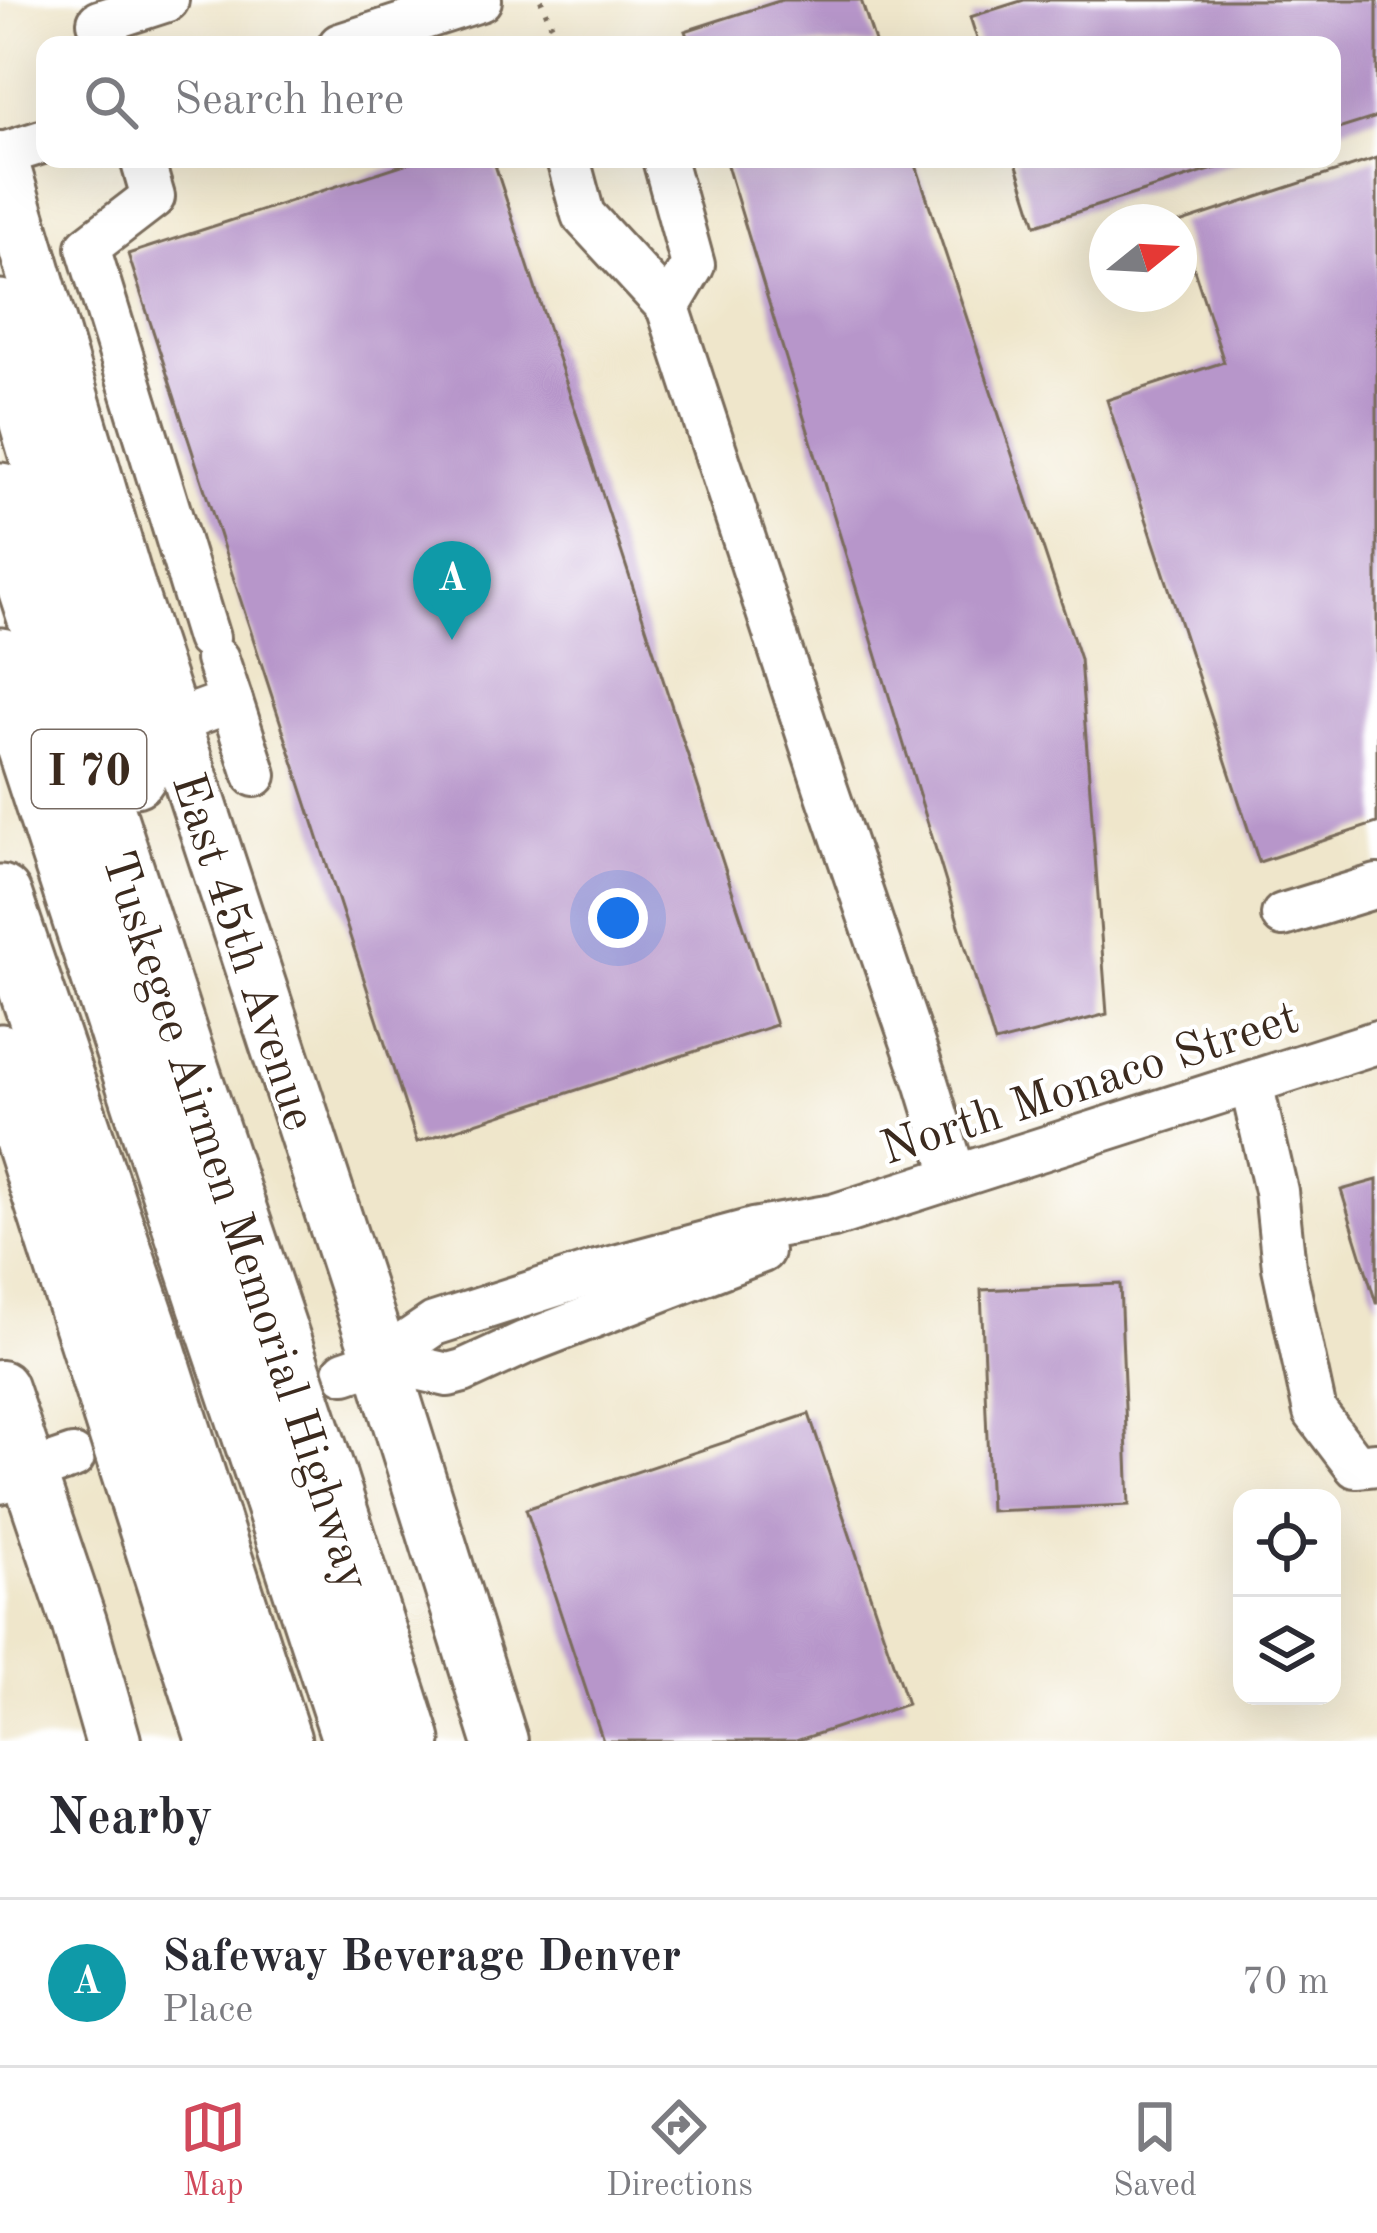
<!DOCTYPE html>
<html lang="en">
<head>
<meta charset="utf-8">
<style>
  :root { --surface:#fff; --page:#f2f2f3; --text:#2b2b33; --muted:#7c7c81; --line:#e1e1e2; --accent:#d1495b }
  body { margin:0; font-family:"Old Standard TT",serif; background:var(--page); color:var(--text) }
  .controls { position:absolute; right:36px; bottom:36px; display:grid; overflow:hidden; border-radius:24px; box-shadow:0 12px 48px #0002 }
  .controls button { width:108px; height:108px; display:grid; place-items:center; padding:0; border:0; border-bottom:3px solid var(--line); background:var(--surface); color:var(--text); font:60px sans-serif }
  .compass { position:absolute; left:1089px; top:204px; width:108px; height:108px; border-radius:50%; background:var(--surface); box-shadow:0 12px 48px #0002; rotate:72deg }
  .you { position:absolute; left:618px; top:918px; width:42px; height:42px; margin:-30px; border:9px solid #fff; border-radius:50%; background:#1a73e8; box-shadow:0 0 0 18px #1a73e833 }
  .badge { display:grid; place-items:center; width:78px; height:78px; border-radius:50%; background:var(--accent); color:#fff; font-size:39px; font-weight:700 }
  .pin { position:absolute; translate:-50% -99px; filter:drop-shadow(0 3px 6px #0008) }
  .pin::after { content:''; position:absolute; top:63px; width:42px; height:36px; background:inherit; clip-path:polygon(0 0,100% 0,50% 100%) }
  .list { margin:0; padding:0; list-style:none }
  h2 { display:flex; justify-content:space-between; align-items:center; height:156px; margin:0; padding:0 48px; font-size:51px }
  h2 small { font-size:39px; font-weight:400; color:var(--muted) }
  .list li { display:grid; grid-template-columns:78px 1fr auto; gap:36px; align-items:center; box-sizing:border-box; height:168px; padding:0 48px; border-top:3px solid var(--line) }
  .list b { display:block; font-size:45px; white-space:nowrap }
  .list p { margin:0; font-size:39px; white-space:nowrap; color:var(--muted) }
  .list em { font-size:39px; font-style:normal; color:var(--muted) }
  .icon { flex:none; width:66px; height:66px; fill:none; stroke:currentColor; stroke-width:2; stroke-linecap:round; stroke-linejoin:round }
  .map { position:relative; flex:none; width:1377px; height:1741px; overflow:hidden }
  .search { position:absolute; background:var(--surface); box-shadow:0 12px 48px #0002; left:36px; right:36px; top:36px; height:132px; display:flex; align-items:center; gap:30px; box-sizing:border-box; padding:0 42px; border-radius:24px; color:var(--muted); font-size:45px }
  .sheet { height:324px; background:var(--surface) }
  nav { display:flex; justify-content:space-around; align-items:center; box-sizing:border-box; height:168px; border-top:3px solid var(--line); background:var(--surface); font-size:33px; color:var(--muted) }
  nav a { display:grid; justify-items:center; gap:6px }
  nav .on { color:var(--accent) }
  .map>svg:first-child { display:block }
  .building { fill:#b796ca }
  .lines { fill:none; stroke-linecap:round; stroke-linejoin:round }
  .minor-casing { stroke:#7a6c5b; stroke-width:48 }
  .major-casing { stroke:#7a6c5b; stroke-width:60 }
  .highway-casing { stroke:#7a6c5b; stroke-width:69 }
  .path { stroke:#7a6c5b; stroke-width:6; stroke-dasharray:3 9; stroke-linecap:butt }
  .minor { stroke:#fff; stroke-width:42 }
  .major { stroke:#fff; stroke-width:54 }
  .highway { stroke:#fff; stroke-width:63 }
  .highway-bridge-casing { stroke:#7a6c5b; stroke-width:69; stroke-linecap:butt }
  .highway-bridge { stroke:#fff; stroke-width:63 }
  .labels { text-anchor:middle; stroke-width:9; stroke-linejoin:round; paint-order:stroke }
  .shield { fill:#fff; stroke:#766a62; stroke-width:3 }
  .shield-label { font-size:45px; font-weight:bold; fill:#3b2a1e }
  .street-label { font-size:48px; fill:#3b2a1e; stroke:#fff }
</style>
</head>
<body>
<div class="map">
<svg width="1377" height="1741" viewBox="0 0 1377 1741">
  <rect width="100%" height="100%" fill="#fff"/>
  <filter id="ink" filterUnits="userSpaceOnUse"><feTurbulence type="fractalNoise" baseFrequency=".00833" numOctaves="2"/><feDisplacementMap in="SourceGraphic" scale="24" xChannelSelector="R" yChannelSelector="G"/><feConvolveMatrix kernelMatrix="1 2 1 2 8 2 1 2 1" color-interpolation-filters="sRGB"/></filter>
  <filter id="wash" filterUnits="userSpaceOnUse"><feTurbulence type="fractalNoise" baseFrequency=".004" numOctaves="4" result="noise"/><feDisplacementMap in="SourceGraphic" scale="48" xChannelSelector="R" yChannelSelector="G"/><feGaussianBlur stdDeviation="2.7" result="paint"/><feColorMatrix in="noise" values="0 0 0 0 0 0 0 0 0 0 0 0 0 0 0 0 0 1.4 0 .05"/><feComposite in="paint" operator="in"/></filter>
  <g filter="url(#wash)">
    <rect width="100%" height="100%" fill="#efe6cb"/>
    <g id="blocks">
      <g class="building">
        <path d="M782,0H861L876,45H690L685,31Z"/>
        <path d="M1024,0H1377V117L1332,131V45H979L970,17Z"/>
        <path d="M1377,158V823L1259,862L1107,400L1224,362L1179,223Z"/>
        <path d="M420,159H493L776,1025L417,1142L128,254Z"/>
        <path d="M725,159H914L1080,659L1107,1014L995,1043Z"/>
        <path d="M1015,159H1241L1242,160L1036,225Z"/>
        <path d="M1377,1180V1303H1376L1341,1190Z"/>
        <path d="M1120,1284L1129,1505L990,1511L981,1290Z"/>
        <path d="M809,1414L907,1704L796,1741H603L526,1509Z"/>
      </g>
    </g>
  </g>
  <g filter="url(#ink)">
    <use href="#blocks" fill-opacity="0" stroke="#7a6c5b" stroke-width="3"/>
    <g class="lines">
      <defs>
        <g id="minor">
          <path d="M99,22L167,0"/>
          <path d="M340,45L480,0"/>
          <path d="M0,155L45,141"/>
          <path d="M142,159L153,197L88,247L208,638"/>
          <path d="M568,159L583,215L668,307L826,789L927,1085L955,1177"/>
          <path d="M664,159L693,265L668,307"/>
          <path d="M231,701L255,775"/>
          <path d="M171,723L231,701L217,659"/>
          <path d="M1283,915L1377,886"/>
          <path d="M1251,1083L1276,1191L1284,1267L1315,1412L1356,1466L1377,1464"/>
          <path d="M381,1360L448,1375L463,1371L524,1343L762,1251"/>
          <path d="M345,1372L381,1360L434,1324L593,1273L753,1230L833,1216L1377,1042"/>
          <path d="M0,1482L73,1457"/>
        </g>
        <g id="major">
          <path d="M0,159L125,579L381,1360L500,1741"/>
          <path d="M0,1388L79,1622L113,1741"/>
        </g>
        <g id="highway">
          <path d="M0,312L134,775"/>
          <path d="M0,495L178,1043L264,1298"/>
          <path d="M0,660L214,1315"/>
          <path d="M0,897L149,1337"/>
          <path d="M0,1056L96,1355"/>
          <path d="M325,1479L409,1741"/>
          <path d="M275,1496L355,1741"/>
          <path d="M207,1519L279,1741"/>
          <path d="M154,1537L219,1741"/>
        </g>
      </defs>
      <use href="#minor" class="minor-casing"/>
      <use href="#major" class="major-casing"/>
      <use href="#highway" class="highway-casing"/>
      <path class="path" d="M541,0L560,45"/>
      <use href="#minor" class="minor"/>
      <use href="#major" class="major"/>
      <use href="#highway" class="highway"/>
      <defs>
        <g id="highway-bridge">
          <path d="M264,1298L325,1479"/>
          <path d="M214,1315L275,1496"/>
          <path d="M149,1337L207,1519"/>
          <path d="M96,1355L154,1537"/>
        </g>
      </defs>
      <use href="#highway-bridge" class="highway-bridge-casing"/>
      <use href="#highway-bridge" class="highway-bridge"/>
    </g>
  </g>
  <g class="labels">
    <rect class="shield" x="32" y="730" width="114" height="78" rx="9"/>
    <g class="shield-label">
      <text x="89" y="785">I 70</text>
    </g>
    <g class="street-label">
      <text transform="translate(246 951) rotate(72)" y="17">East 45th Avenue</text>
      <text transform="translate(1089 1081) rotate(-18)" y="17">North Monaco Street</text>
      <text transform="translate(238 1220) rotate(72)" y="17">Tuskegee Airmen Memorial Highway</text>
    </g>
  </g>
</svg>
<div class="controls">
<button><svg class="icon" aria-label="locate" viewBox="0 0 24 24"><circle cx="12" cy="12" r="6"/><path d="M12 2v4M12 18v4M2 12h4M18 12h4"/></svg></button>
<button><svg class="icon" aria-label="layers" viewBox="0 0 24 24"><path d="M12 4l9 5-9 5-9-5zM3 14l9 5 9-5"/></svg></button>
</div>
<svg class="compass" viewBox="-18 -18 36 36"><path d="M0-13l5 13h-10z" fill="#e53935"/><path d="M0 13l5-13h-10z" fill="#7c7c81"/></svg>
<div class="you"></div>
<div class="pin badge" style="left:452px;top:640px;background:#0f9aa8">A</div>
<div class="search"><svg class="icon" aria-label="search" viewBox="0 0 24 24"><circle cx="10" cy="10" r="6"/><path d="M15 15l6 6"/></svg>Search here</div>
</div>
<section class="sheet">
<h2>Nearby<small></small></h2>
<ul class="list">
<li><span class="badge" style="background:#0f9aa8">A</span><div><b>Safeway Beverage Denver</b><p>Place</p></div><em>70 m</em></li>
</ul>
</section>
<nav>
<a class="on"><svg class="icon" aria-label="map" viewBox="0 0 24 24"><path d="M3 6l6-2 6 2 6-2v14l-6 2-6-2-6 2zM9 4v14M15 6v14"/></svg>Map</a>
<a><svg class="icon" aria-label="directions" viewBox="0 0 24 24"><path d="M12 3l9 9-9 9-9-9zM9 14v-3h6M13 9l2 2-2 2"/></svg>Directions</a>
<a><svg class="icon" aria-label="saved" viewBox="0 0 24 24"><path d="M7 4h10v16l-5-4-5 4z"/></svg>Saved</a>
</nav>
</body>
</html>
